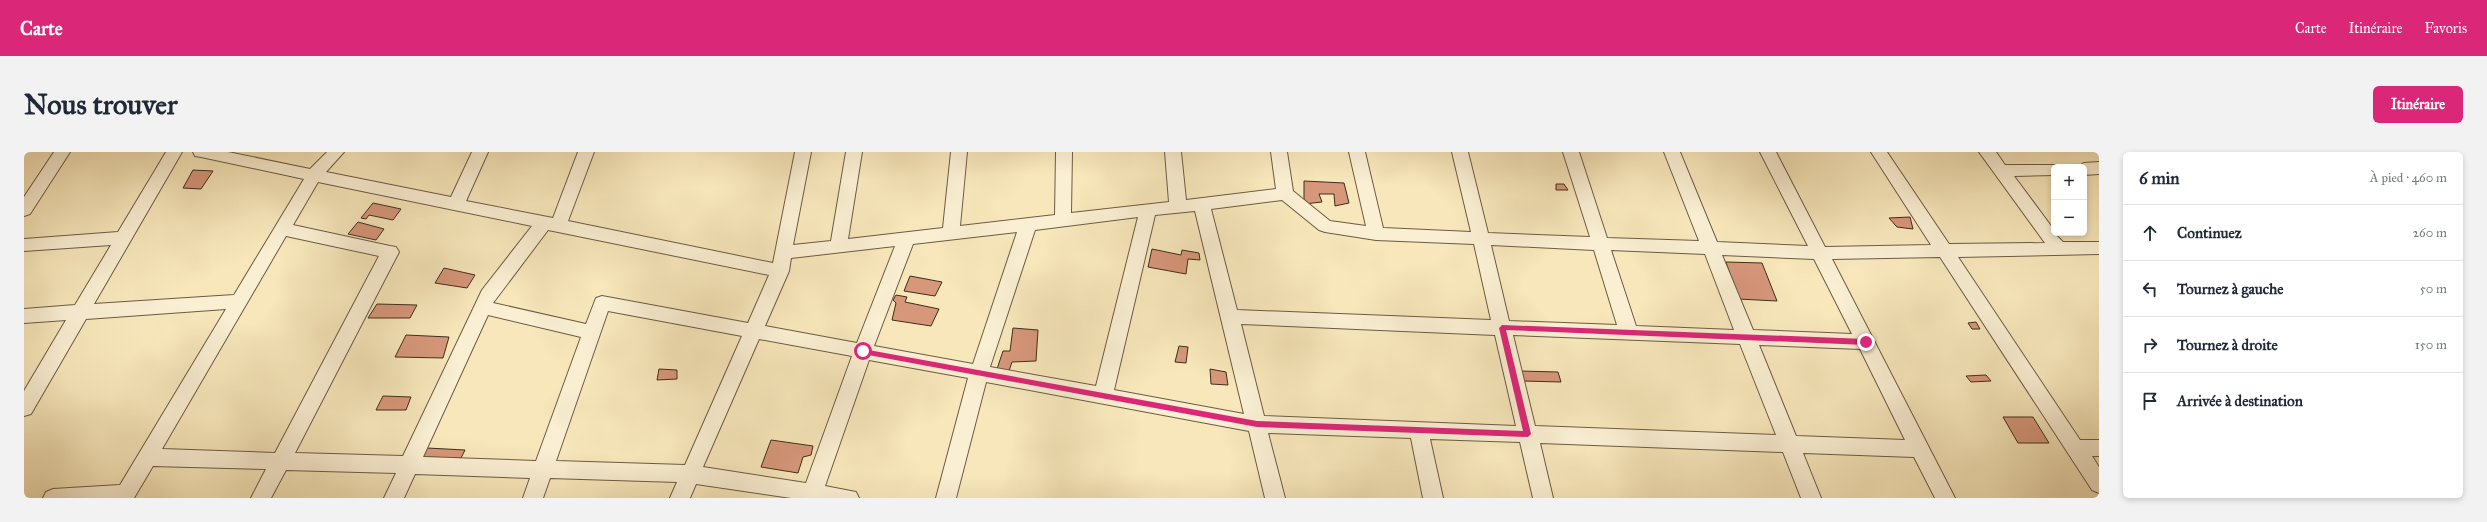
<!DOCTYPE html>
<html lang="fr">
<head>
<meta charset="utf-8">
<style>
  :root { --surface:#fff; --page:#f2f2f3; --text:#1f2937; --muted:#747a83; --line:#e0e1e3; --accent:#db2777 }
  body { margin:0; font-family:"IM FELL Great Primer",serif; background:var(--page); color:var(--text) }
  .controls { position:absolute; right:12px; top:12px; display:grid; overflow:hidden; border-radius:6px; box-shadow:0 2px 6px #0003 }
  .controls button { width:36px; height:36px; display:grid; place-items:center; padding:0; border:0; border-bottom:1px solid var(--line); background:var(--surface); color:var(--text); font:20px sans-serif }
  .stop { position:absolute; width:12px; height:12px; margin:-9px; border:3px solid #db2777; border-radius:50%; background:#fff }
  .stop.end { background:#db2777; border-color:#fff; box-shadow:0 1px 4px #0008 }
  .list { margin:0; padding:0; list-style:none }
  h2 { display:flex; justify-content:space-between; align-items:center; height:52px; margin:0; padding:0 16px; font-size:17px }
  h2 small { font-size:13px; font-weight:400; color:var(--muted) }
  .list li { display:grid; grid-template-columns:26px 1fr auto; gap:12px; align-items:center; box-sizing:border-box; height:56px; padding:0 16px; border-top:1px solid var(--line) }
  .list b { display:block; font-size:15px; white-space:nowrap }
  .list em { font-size:13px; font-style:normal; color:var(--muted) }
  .icon { flex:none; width:22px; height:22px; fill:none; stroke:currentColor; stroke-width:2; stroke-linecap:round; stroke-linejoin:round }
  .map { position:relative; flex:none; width:2075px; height:346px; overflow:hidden; border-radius:6px }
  header { display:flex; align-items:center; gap:24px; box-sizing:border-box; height:56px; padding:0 20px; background:var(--accent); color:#fff }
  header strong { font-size:19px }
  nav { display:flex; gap:22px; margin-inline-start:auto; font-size:14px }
  .intro { display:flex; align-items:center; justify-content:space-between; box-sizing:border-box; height:96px; padding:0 24px }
  h1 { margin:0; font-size:28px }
  .button { padding:10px 18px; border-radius:6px; background:var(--accent); color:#fff; font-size:14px; font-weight:700 }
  main { display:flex; gap:24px; padding:0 24px }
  aside { flex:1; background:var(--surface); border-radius:6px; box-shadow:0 2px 6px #0003 }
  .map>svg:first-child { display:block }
  .building { fill:#d7977b; stroke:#3e2e1a }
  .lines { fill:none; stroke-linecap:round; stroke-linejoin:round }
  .minor-casing { stroke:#6c5c42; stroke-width:2 }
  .minor { fill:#faefd3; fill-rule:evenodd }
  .route { fill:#db2777 }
</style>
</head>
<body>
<header>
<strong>Carte</strong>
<nav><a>Carte</a><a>Itinéraire</a><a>Favoris</a></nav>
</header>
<div class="intro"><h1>Nous trouver</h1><a class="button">Itinéraire</a></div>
<main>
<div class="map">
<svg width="2075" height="346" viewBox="0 0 2075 346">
  <rect width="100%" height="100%" fill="#f7e7bb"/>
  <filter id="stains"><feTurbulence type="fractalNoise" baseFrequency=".005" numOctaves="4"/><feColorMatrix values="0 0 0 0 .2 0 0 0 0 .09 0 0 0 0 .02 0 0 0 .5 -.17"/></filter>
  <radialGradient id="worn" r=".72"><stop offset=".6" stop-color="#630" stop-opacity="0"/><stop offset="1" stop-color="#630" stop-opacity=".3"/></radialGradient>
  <g class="building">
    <path d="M169,18L189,19L177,37L159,36Z"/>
    <path d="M1280,29L1320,31L1325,51L1311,54L1310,42H1295L1298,50L1280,52Z"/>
    <path d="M1532,32H1540L1544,38H1532Z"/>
    <path d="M349,51L377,57L369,68L345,63L342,67L337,66Z"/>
    <path d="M1886,65L1889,77L1873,75L1865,66Z"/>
    <path d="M334,70L360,77L352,88L324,82Z"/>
    <path d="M1128,97L1157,103L1158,98L1175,101L1176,108L1164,107L1162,122L1124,115Z"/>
    <path d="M1702,110L1738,111L1753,149L1714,147Z"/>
    <path d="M420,116L451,123L443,136L411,131Z"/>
    <path d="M886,124L918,130L911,144L880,139Z"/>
    <path d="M872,143L883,145L881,150L915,157L907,174L868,168L872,151L869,148Z"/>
    <path d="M353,152L393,153L386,166H344Z"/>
    <path d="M1952,170L1956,177H1948L1944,171Z"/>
    <path d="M989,176L1014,178L1012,209L988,210L984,222L972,220L979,199H986Z"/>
    <path d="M382,183L425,185L419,206L371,205Z"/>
    <path d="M1155,194L1164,195L1162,211L1151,210Z"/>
    <path d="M635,217L653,218V227L633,228Z"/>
    <path d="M1186,217L1202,220L1204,233L1187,232Z"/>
    <path d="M1495,219L1534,220L1537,230L1498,229Z"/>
    <path d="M1962,223L1967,229L1947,230L1942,224Z"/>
    <path d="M359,244L387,245L382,258H352Z"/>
    <path d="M1979,265H2009L2025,291H1994Z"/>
    <path d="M747,288L789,294L787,303L779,305L774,321L737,315Z"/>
    <path d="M403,296L441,298L437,306L399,305Z"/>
  </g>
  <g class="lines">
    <defs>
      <g id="minor">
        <path d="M30,0H46L6,62L0,64V45Z"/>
        <path d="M142,0H158L70,152L210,143L280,27L177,5L171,4L169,0H204L286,17L303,0H320L302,20L427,45L448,0H464L442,49L529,66L554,0H570L544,69L749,111L771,0H787L769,93L807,89L822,0H838L824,87L919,76L927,0H943L936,74L1031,63L1032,0H1048L1047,61L1145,50L1141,0H1157L1162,48L1252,37L1247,0H1263L1269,39L1306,69L1342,74L1325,0H1341L1359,76L1447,80L1428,0H1444L1464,81L1566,85L1539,0H1555L1583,86L1675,89L1640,0H1656L1693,90L1784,94L1736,0H1752L1801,95L1907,93L1847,0H1863L1925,92L2021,91L1955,0H1972L1981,13H2036L2037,15H2030V23L1990,24L2030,78V81L2039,90H2075V102L1934,105L2056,288H2075V304H2068L2075,315V341L2068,338L1916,105L1808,107L1931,346H1911L1890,305L1779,301L1797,346H1777L1759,300L1516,291L1529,346H1509L1496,290L1406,287L1419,346H1399L1387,286L1244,281L1261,346H1241L1225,279L962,230L932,346H912L944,226L845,208L801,334L832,340L835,346H767L672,332L666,346H646L653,330L526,326L519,346H499L506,326L391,322L380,346H360L372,321L262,318L247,346H227L242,317L129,314L110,346H19L22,340L29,337L96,333L202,157L62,167L7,262L0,264V239L42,168L0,171V157L51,153L87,93L0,99V87L94,80ZM294,30L508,74L458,138L379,304L271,301L375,100L372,95L366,94L269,73ZM1258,48L1295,78L1301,80L1352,88L1450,92L1467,168L1213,158L1187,57ZM1171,59L1220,262L1090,238L1131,63ZM1114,65L1072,234L966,215L1011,78ZM524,78L534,80L745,123L724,171L578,144L572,146L562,172L469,151ZM993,80L949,212L850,194L889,92ZM262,84L355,104L251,301L138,297ZM1467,93L1570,98L1593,173L1485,169ZM871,94L833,191L741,174L765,119L767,106ZM1587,98L1681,102L1710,178L1612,174ZM1698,103L1790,107L1828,182L1729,178ZM584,159L718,184L661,313L532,309ZM464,163L557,185L512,309L399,305ZM1217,172L1471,183L1492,274L1240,264ZM1489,183L1716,192L1752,283L1511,274ZM735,187L828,204L782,331L679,315ZM1735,193L1836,197L1881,288L1772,284Z"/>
        <path d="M2075,10V22L2060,23V15H2053L2060,11Z"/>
      </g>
    </defs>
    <use href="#minor" class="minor-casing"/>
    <use href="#minor" class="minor"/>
  </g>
  <path class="route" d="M1478,173L1842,187L1845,190L1842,193L1482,178L1507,282L1504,285L1233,275L839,202L835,199L839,197L1233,269L1499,279L1475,176Z"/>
  <rect width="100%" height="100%" filter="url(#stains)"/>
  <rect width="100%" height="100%" fill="url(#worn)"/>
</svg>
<div class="controls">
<button>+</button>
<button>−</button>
</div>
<div class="stop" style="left:839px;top:199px"></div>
<div class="stop end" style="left:1842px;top:190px"></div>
</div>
<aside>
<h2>6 min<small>À pied · 460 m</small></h2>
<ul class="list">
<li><svg class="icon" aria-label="ahead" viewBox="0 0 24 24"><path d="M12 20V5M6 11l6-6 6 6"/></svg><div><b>Continuez</b></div><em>260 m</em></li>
<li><svg class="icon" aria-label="left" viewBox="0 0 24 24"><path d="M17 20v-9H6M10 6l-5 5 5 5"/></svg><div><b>Tournez à gauche</b></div><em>50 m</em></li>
<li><svg class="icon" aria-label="right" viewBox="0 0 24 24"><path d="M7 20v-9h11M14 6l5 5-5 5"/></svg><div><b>Tournez à droite</b></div><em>150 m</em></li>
<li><svg class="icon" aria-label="arrive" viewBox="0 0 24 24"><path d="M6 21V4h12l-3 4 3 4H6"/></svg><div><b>Arrivée à destination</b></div></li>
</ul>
</aside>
</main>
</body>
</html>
